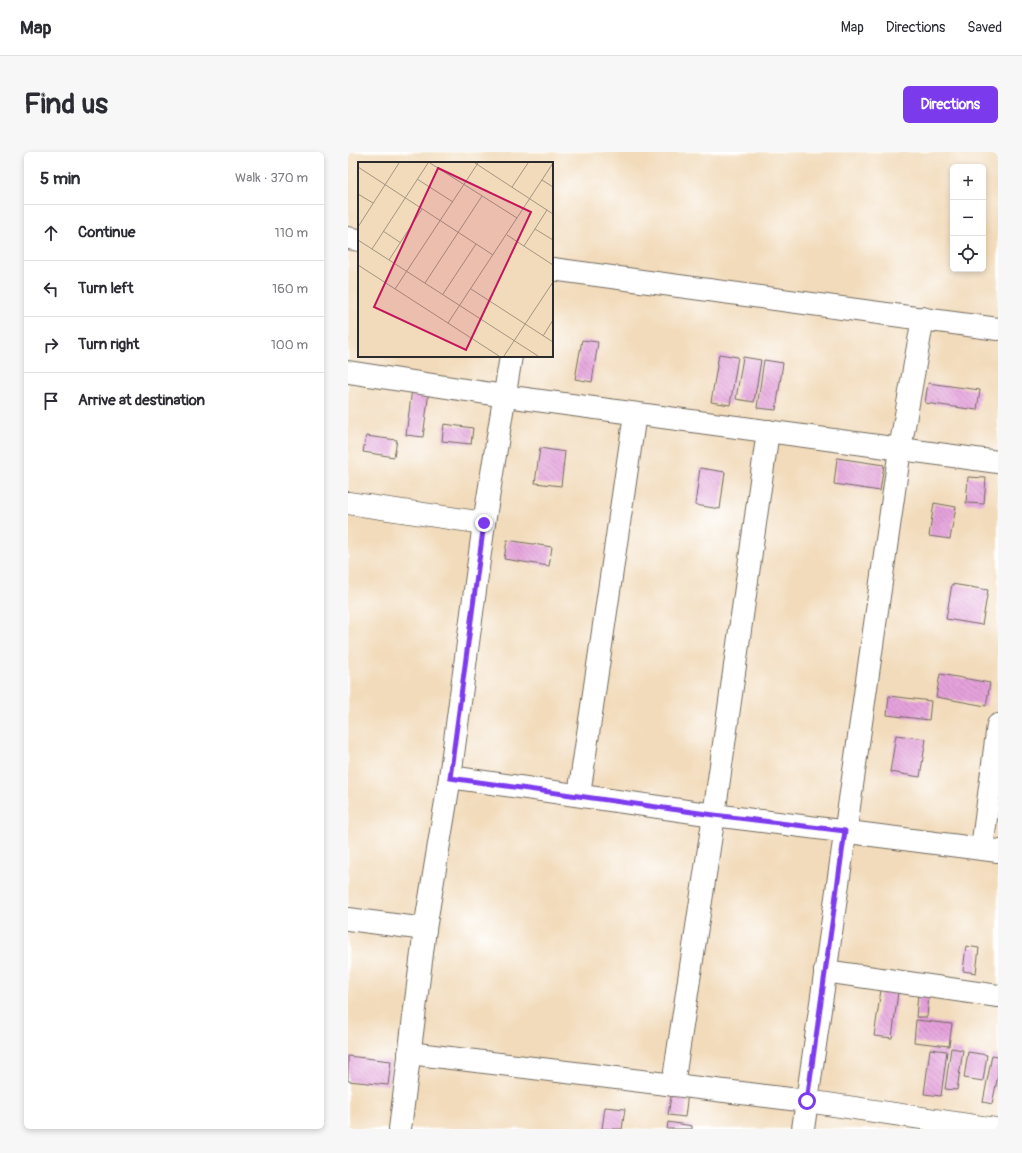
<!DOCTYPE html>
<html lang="en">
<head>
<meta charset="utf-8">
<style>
  :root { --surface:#fff; --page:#f7f7f7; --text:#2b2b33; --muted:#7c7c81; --line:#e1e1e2; --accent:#7c3aed }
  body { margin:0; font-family:Pangolin,sans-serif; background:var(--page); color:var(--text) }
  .controls { position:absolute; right:12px; top:12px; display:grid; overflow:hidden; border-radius:6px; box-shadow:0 2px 6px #0003 }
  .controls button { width:36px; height:36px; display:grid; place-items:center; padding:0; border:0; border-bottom:1px solid var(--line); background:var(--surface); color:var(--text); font:20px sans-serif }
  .stop { position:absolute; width:12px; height:12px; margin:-9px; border:3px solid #7c3aed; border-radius:50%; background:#fff }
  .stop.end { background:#7c3aed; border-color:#fff; box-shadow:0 1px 4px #0008 }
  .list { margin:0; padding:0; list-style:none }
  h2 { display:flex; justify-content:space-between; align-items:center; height:52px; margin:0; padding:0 16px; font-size:17px }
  h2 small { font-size:13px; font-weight:400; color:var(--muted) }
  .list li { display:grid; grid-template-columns:26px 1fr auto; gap:12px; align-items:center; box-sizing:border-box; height:56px; padding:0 16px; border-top:1px solid var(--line) }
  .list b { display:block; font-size:15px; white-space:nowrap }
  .list em { font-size:13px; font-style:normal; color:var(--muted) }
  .icon { flex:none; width:22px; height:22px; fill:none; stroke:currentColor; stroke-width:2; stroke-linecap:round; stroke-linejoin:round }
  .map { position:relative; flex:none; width:650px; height:977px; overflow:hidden; border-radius:6px }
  header { display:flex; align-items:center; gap:24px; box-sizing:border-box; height:56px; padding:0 20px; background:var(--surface); border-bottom:1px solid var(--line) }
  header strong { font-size:19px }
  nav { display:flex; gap:22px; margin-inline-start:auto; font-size:14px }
  .intro { display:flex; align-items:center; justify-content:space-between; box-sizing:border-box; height:96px; padding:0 24px }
  h1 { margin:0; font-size:28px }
  .button { padding:10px 18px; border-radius:6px; background:var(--accent); color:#fff; font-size:14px; font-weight:700 }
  main { display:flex; gap:24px; padding:0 24px }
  aside { flex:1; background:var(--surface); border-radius:6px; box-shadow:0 2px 6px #0003 }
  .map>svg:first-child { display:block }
  .building { fill:url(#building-back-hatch) }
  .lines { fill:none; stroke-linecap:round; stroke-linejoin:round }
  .minor-casing { stroke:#71695d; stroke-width:24 }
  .minor { stroke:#fff; stroke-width:22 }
  .route { stroke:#7c3aed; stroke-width:5 }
  .inset-road { fill:none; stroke:#a29581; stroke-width:1 }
  .view { fill:#c2185b; fill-opacity:0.15; stroke:#c2185b; stroke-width:2 }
  .inset-edge { fill:none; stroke:#2b2b2b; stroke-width:2 }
</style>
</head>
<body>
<header>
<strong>Map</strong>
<nav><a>Map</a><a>Directions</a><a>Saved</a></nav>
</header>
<div class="intro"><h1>Find us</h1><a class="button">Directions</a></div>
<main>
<aside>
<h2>5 min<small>Walk · 370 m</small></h2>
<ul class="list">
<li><svg class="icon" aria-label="ahead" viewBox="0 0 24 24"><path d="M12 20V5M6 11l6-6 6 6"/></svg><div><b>Continue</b></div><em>110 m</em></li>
<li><svg class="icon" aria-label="left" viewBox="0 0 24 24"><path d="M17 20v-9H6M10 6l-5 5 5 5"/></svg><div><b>Turn left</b></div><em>160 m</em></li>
<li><svg class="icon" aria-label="right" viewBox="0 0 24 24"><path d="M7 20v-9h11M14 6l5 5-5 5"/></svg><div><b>Turn right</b></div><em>100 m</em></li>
<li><svg class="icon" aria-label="arrive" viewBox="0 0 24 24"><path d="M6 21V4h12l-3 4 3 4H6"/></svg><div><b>Arrive at destination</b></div></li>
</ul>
</aside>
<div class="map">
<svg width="650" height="977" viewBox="0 0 650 977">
  <defs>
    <pattern id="building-back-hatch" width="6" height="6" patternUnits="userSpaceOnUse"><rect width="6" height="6" fill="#e5a2db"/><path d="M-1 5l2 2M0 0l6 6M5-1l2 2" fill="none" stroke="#ba84b2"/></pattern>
  </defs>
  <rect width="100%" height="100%" fill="#fff"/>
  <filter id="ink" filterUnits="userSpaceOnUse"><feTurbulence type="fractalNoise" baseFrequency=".025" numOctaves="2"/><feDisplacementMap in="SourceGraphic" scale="8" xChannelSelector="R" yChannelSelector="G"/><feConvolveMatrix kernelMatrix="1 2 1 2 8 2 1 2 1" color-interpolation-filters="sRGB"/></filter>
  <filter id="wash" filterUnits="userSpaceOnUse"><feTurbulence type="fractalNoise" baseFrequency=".012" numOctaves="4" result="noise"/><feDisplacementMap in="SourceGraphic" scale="16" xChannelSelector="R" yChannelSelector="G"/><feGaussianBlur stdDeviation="0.9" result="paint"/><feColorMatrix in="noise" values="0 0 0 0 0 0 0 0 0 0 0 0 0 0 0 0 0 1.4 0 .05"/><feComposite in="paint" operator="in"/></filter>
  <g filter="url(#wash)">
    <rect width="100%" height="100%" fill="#f2dbbb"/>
    <g id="blocks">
      <g class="building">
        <path d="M234,188L250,190L244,230L227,227Z"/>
        <path d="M371,202L390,205L382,253L363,250Z"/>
        <path d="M395,205L413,208L406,250L388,247Z"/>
        <path d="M416,208L435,211L428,258L409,256Z"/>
        <path d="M580,231L632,238L629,258L577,251Z"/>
        <path d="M64,237L81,239L75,285L58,283Z"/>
        <path d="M96,272L125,276L123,292L94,289Z"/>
        <path d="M18,284L49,288L46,305L15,300Z"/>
        <path d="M192,296L217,300L213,334L187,331Z"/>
        <path d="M489,306L536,313L532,339L486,332Z"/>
        <path d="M352,316L377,320L372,357L347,353Z"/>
        <path d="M620,325L638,326L636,352L618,351Z"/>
        <path d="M586,351L608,355L602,387L581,384Z"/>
        <path d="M159,388L204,395L201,414L156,407Z"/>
        <path d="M604,432L640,438L634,473L598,467Z"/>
        <path d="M592,522L642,531L638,554L588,545Z"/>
        <path d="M541,544L583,549L581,568L539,563Z"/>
        <path d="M548,583L578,587L572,625L542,620Z"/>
        <path d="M618,794L631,796L628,821L615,819Z"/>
        <path d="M533,838L550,840L544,886L526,884Z"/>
        <path d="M570,842L581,843L579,865H568Z"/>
        <path d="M568,868L604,872L601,894L566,890Z"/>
        <path d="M603,896L615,898L609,938L597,937Z"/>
        <path d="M582,897L599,899L593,944L576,942Z"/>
        <path d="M620,900L639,903L635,929L616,926Z"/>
        <path d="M644,903L650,904V923L644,952L635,950Z"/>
        <path d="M0,904L43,909L40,933L0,929Z"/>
        <path d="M324,939L340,941L337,965L320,963Z"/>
        <path d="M257,955L277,957L274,977H254Z"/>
        <path d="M320,970L344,974V977H319Z"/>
      </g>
    </g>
  </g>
  <g filter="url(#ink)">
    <use href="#blocks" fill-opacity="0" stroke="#71695d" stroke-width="1"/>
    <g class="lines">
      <defs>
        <g id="minor">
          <path d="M0,86L11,88"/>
          <path d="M204,117L650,177"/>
          <path d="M0,220L157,244L650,310"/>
          <path d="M0,351L136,371"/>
          <path d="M102,625L366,663L650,699"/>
          <path d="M231,643L287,262"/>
          <path d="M634,697L650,573"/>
          <path d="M0,767L77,777"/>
          <path d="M477,819L650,844"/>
          <path d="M61,901L459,949L647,977"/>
          <path d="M325,933L366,663L420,279"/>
          <path d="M52,977L77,777L102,625L136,371L163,204"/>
          <path d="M455,977L552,297L575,166"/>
        </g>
      </defs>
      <use href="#minor" class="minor-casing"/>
      <use href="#minor" class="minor"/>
    </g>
  </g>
  <g class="lines" filter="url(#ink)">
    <path class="route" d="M136,371L102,626L366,663L497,679L459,949"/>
  </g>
  <g transform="translate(10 10)">
    <rect width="195" height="195" fill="#f2dbbb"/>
    <path class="inset-road" d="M72,1L159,56M117,1L195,52M0,5L135,93M59,17L95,40M184,18L195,25M154,25L170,1M0,32L15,41M0,65L41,1M177,67L195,78M25,69L43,81M149,73L195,103M0,78L180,194M166,84L189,48M14,87L70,1M31,98L64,47M0,103L141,194M67,121L124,34M37,127L120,1M113,127L195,180M85,132L118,82M90,161L195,1M185,174L195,158M146,194L195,120"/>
    <path class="view" d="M80,6L173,50L108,188L16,145Z"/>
    <rect width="195" height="195" class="inset-edge"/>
  </g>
</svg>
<div class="controls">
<button>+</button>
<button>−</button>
<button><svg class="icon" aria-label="locate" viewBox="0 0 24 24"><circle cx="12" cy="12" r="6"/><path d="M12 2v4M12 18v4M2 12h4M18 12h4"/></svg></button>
</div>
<div class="stop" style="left:459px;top:949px"></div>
<div class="stop end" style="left:136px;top:371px"></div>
</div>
</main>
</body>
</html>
